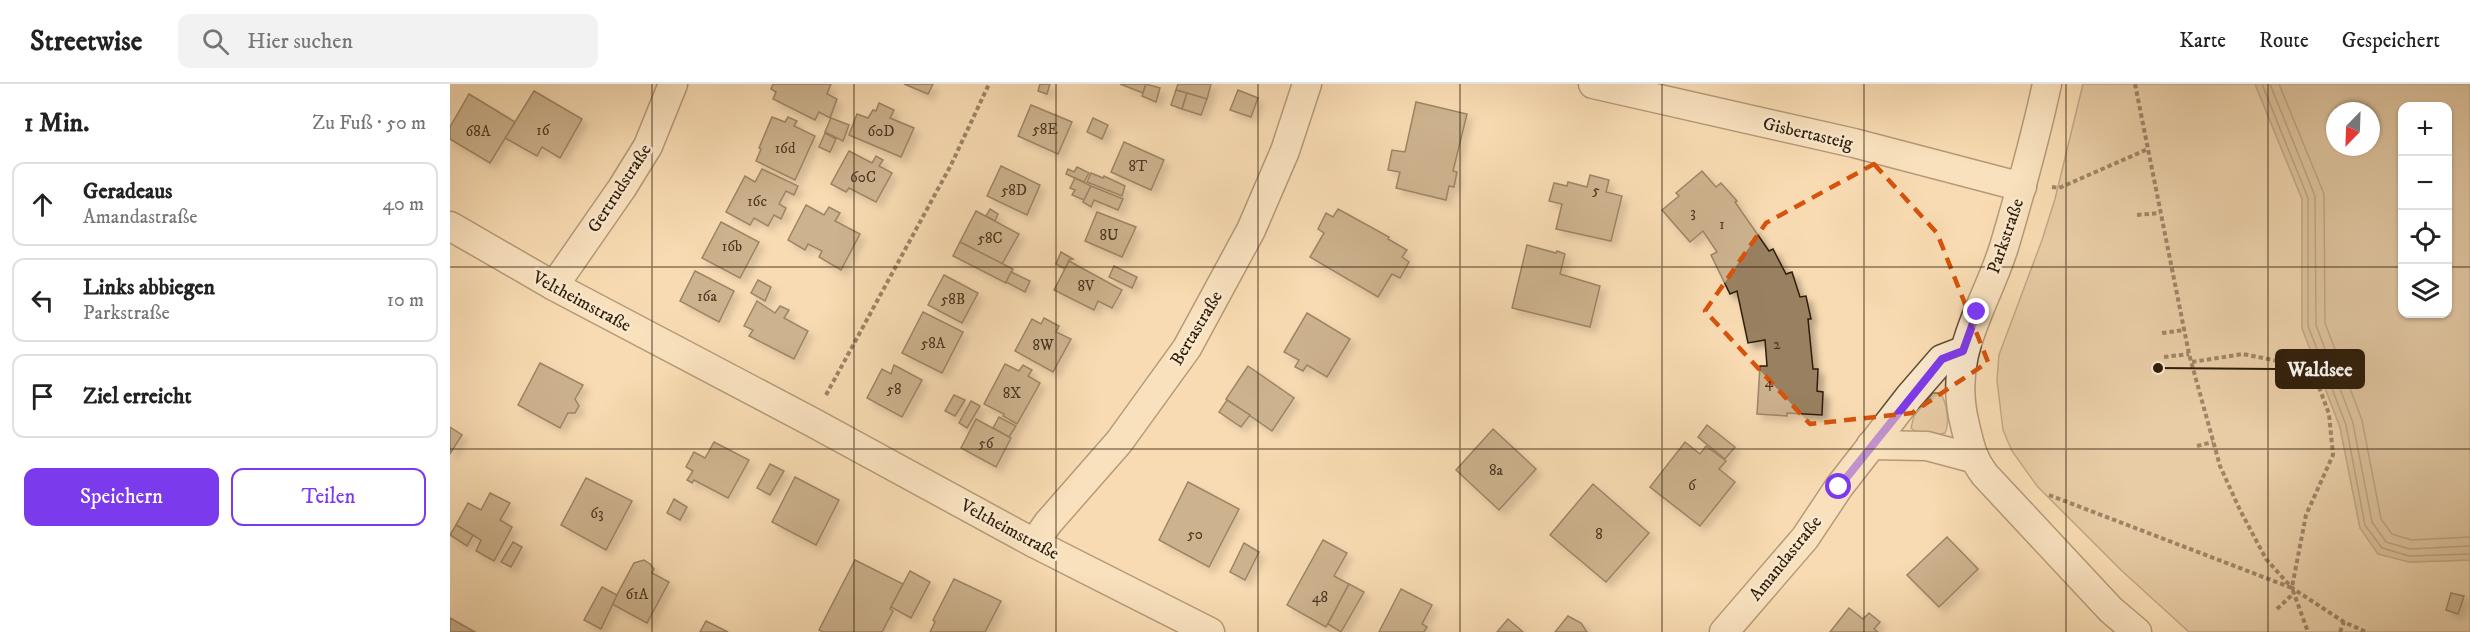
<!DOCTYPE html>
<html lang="de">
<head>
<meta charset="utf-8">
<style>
  :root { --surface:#fff; --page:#f2f2f2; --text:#222; --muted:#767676; --line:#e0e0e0; --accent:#7c3aed }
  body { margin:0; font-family:"IM FELL DW Pica",serif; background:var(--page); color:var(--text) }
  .controls { position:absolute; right:18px; top:18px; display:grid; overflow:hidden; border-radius:12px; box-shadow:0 2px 4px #0004 }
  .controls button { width:54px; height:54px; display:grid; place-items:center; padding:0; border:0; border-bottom:2px solid var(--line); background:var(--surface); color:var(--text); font:30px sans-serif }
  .compass { position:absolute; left:1876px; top:18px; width:54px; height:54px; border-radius:50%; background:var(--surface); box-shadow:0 2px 4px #0004; rotate:203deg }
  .stop { position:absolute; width:18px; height:18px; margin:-14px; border:4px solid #7c3aed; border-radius:50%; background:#fff }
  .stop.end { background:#7c3aed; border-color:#fff; box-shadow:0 2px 6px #0008 }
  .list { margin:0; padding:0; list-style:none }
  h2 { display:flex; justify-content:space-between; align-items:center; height:78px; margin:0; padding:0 24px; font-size:26px }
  h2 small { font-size:20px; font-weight:400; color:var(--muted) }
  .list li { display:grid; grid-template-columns:39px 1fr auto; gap:18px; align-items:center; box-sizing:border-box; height:84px; margin:0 12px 12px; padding:0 12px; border:2px solid var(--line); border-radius:12px }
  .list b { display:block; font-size:22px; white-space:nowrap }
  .list p { margin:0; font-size:20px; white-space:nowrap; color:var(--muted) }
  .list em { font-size:20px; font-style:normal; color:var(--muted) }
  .actions { display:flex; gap:12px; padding:18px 24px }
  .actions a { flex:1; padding:14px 0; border:2px solid var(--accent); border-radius:12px; text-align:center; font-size:21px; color:var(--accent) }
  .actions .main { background:var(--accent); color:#fff }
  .icon { flex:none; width:33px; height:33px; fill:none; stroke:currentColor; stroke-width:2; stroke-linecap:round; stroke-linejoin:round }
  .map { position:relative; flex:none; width:2020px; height:548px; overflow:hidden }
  header { display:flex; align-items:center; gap:36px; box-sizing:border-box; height:84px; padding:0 30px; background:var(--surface); border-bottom:2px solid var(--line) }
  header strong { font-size:28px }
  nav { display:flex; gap:33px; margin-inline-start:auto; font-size:21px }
  .search { width:420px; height:54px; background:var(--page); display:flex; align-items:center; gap:15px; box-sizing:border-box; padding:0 21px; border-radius:12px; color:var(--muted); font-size:22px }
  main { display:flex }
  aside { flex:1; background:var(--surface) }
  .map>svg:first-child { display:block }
  .green { fill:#d6bb95; stroke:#836c50; stroke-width:1.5 }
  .water { fill:#b49b79; stroke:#7f694d; stroke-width:1.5; fill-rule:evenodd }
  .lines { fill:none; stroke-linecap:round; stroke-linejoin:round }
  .shore { stroke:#725c42; stroke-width:1.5 }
  .building { fill:#988061; stroke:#301e0a; stroke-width:1.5; filter:url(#shadow) }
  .minor-casing { stroke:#624d34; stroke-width:31 }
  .path { stroke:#301e0a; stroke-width:4; stroke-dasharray:4.5 3; stroke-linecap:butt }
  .minor { stroke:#fae8cd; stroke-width:28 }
  .route { stroke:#7c3aed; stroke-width:8 }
  .marked { fill:none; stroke:#d6530c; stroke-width:4.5; stroke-dasharray:12 8; stroke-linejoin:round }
  .grid { fill:none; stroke:#301e0a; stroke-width:1.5; stroke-opacity:0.55 }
  .labels { text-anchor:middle; stroke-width:5; stroke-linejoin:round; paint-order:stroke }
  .number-label { font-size:15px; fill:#4a3620 }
  .street-label { font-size:18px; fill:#301e0a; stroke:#fae8cd }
  .leader { fill:none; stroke:#301e0a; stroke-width:2 }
  .callout-dot { fill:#301e0a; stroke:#fae8cd; stroke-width:2 }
  .callout { fill:#301e0a; stroke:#301e0a; stroke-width:2 }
  .callout-label { font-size:20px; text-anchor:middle; font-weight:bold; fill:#fff }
</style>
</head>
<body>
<header>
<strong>Streetwise</strong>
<div class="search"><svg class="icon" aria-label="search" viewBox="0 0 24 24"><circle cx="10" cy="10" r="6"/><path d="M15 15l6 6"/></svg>Hier suchen</div>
<nav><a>Karte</a><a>Route</a><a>Gespeichert</a></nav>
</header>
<main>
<aside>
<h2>1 Min.<small>Zu Fuß · 50 m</small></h2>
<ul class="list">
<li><svg class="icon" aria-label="ahead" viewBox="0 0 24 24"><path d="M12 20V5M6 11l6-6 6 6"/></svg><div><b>Geradeaus</b><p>Amandastraße</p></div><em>40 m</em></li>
<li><svg class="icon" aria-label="left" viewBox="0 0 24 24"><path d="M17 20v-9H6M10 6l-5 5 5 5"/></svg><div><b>Links abbiegen</b><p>Parkstraße</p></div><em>10 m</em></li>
<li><svg class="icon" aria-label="arrive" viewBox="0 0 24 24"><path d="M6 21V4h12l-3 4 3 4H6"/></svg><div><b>Ziel erreicht</b></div></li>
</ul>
<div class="actions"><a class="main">Speichern</a><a>Teilen</a></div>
</aside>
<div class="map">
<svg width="2020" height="548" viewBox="0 0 2020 548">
  <defs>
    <filter id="shadow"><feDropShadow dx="5.5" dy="5.5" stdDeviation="3" flood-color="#0004"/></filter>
  </defs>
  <rect width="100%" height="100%" fill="#f8dbb2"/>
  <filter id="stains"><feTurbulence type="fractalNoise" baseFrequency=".00333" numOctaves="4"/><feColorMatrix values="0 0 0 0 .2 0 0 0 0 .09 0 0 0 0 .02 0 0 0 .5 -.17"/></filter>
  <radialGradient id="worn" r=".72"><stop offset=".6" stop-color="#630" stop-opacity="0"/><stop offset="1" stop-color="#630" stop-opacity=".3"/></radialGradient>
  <g class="green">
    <path d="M1633,0H1805L1852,115V244L1890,343L1910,444L1959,478L2020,476V548H1739L1672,487L1587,402L1562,367L1553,346L1547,296L1549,271L1592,156L1605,115Z"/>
    <path d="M1483,309H1490C1497,318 1500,339 1495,349C1486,352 1468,351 1461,344L1464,332Z"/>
  </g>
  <path class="water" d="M1805,0H2020V476L1959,478L1928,470L1910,444L1890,343L1852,244V115ZM1952,22H1998V230H1952ZM1885,27H1921V63H1885Z"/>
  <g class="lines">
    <g class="shore">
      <path d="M1812,0L1858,114V242L1896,341L1915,441L1932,464L1959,472L2020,470"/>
      <path d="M1820,0L1865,112L1866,241L1903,339L1922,438L1936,458L1960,465L2020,462"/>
      <path d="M1829,0L1874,110L1875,239L1912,336L1931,435L1942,450L1961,456L2020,453"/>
    </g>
  </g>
  <g class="building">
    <path d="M323,0H381L377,10L387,15L380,34L369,28L365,36L323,15L326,8L321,5Z"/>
    <path d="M454,0H483L478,10Z"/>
    <path d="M590,0H600L597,10L588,7Z"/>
    <path d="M670,0H696L693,9Z"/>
    <path d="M696,0L710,4L706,18L692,12Z"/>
    <path d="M728,0H761L757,15L726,6Z"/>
    <path d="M726,6L737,9L732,25L721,21Z"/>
    <path d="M788,6L808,14L801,33L780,26Z"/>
    <path d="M84,7L132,35L110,74L92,63L87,72L55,54Z"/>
    <path d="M737,9L757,15L751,31L732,25Z"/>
    <path d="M19,10L65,38L40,79L0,55V43Z"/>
    <path d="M966,18L1017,30L1003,87L1007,88L1004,103L999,102L996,116L946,104L950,88L938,86L942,66L955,68Z"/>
    <path d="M429,19L444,26L440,34L464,44L451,73L399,51L407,30L418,34L423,26L426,27Z"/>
    <path d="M581,21L622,38L608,70L568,52Z"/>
    <path d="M322,33L335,38L338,33L347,37L344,42L365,52L345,96L306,77L311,65L309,64Z"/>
    <path d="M381,34L399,41L393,57L375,48Z"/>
    <path d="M643,34L658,41L652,55L637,48Z"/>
    <path d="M375,49L386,55L380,68L369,63Z"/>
    <path d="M674,58L714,76L701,106L661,88Z"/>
    <path d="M399,67L422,79L426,72L433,76L429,82L442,89L426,118L399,104L396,108L381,100Z"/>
    <path d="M551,82L590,101L577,131L537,112Z"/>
    <path d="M627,83L639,89L634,98L616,90L618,85L624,88Z"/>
    <path d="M312,85L348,102L344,111L336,107L329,120L336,124L331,135L324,131L318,142L304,134L300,141L276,128L295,92L305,98Z"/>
    <path d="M1252,87L1266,103L1271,99L1287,117L1285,118L1319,167L1323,165L1336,190L1342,188L1350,213L1356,212L1361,235H1358L1363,285H1368L1367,307L1373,308L1372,331L1337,329V332L1307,330L1310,282H1317L1315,256L1298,259L1287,207L1280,210L1261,171L1267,168L1253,147L1240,158L1212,126L1229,112L1226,109Z"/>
    <path d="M641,89L653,94L654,92L675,102L672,112L637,98Z"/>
    <path d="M1140,91L1159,96L1156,108L1172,112L1161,157L1106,145L1112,120L1099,117L1104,99L1117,102L1118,98L1137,103Z"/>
    <path d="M625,94L641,102L634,116L622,111L625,106L620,104Z"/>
    <path d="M641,102L673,115L668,126L644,116L641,123L633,118Z"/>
    <path d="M356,121L374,131L379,123L390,129L385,137L410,150L391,186L369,173L372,167L358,160L355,166L338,156Z"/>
    <path d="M540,125L548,130L545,137L536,132Z"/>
    <path d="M888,125L939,153L938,155L957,166L952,173L959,178L950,194L942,190L928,213L860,173L874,149L868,145L876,129L883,133Z"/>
    <path d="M526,127L569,150L552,180L510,158Z"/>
    <path d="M647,128L686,143L672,173L635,157Z"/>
    <path d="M271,138L309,158L290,194L252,174Z"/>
    <path d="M510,158L563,185L556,199L503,172Z"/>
    <path d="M1077,161L1106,169L1107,167L1115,170L1110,190L1150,202L1140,243L1062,224Z"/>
    <path d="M611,168L623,175L619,176L615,185L606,180Z"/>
    <path d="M619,177L672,206L662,224L648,217L644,226L604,206Z"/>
    <path d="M664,182L687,193L682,204L659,193Z"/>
    <path d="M245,187L284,207L269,238L230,217Z"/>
    <path d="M561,188L580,197L575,208L556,198Z"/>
    <path d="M494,191L528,209L512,239L478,221Z"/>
    <path d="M308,196L321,203L315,217L301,209Z"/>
    <path d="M307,217L325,229L330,222L339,226L334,234L358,247L344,275L299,252L303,246L294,242Z"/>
    <path d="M473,228L513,248L492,289L452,269Z"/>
    <path d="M857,229L900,255L877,293L857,281L853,287L845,283L849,276L834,268Z"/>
    <path d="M594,234L609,242L606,248L621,255L603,288L565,267L582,235L591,240Z"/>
    <path d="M90,279L133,301L125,315L129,322L125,329H118L110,344L68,321Z"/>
    <path d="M555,280L569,287L573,281L582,286L578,292L590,299L567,340L553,332L554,330L534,320Z"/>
    <path d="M444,281L472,296L452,333L417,314L432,285L441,290Z"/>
    <path d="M798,282L844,314L822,347L776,315Z"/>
    <path d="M504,311L515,316L505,332L495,327Z"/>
    <path d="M777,316L800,331L791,343L769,328Z"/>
    <path d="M521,317L530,322L517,344L509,339Z"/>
    <path d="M549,333L566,342L559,353L543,344Z"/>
    <path d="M526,335L561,354L546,383L511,364Z"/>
    <path d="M1257,341L1285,363L1275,375L1248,353Z"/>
    <path d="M0,343L12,351L0,370Z"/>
    <path d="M1043,345L1086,385L1049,426L1006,386Z"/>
    <path d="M264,358L299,376L278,414L244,396L242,399L237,396L243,387L236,383L244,368L255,374Z"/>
    <path d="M1235,358L1250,370L1256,362L1276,377L1269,385L1285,398L1250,442L1200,403Z"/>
    <path d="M320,380L334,387L320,411L307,404Z"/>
    <path d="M345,393L389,416L366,461L322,438Z"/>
    <path d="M136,394L182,417L156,466L111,441Z"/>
    <path d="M738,398L789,425L759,483L709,456Z"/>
    <path d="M1143,400L1199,449L1156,498L1100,451Z"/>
    <path d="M40,409L60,419L50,436L62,443L44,477L26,467L31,456L6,441L18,419L31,426Z"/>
    <path d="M224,415L237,423L230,436L217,429Z"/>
    <path d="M6,441L23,451L17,462L0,451Z"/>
    <path d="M1497,453L1528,485L1489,523L1457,491Z"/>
    <path d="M873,456L897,469L884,492L899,500L876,543L837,521Z"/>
    <path d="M63,458L72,463L61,483L51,478Z"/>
    <path d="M794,459L809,468L795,496L780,488Z"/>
    <path d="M194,476L200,480L204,485L202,489L219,498L197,539L162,520L184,479Z"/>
    <path d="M405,476L453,500L440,525L443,527L432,548H373L369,546Z"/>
    <path d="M460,487L480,498L461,534L441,523Z"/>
    <path d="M504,495L551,517L535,548H480L485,538L483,536Z"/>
    <path d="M899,500L914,508L891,548L878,540Z"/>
    <path d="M152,503L167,511L151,545L134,536Z"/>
    <path d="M951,505L982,521L972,540L977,543L974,548H929Z"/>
    <path d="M2001,509L2014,512L2008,530L1996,526Z"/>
    <path d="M1399,524L1413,535L1419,529L1430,538L1424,545L1428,548H1380Z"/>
    <path d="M1118,532L1131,539L1137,548H1105Z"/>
    <path d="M0,534L25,548H0Z"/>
    <path d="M1058,535L1073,548H1047Z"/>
    <path d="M256,537L278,548H250Z"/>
  </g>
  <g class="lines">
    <defs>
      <g id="minor">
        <path d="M1143,0L1404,59L1572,103"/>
        <path d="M1597,0C1585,55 1570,109 1554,163C1534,226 1497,270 1515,341C1520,362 1522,374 1535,391L1661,526L1687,548"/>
        <path d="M0,142L104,202L362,338L584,459L760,548"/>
        <path d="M104,202L172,104L198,62L223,0"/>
        <path d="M1421,361L1477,362L1522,374"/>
        <path d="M584,459L598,439L669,358L737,264L801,146L835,67L857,0"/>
        <path d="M1274,548L1355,454L1389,403L1459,313L1492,275L1513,267"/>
      </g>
    </defs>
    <use href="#minor" class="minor-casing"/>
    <g class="path">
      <path d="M1685,0L1739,270L1770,382L1790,426L1816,475L1842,504L1894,538L1916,548"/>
      <path d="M1602,103L1609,104L1698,65"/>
      <path d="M1687,131L1710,129"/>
      <path d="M1712,249L1735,246"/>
      <path d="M1714,273L1739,270"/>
      <path d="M1742,278L1793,270L1862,284L1879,330L1883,371L1856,431L1842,503"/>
      <path d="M376,311L501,81L539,0"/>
      <path d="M1747,362L1763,358"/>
      <path d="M1599,411L1842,504L1858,548"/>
      <path d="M1827,525L1844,509"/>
      <path d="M1890,548L1894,538"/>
    </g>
    <use href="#minor" class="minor"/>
  </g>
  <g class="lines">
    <path class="route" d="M1389,403L1492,275L1513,267L1527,228"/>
  </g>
  <path d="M0 0H2020V548H0ZM1424,80L1487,149L1538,278L1462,329L1360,340L1255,227L1316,139Z" fill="#f8dbb2" fill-opacity=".55" fill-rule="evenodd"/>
  <path class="marked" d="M1424,80L1487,149L1538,278L1462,329L1360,340L1255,227L1316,139Z"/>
  <path class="grid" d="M202,0V548M404,0V548M606,0V548M808,0V548M1010,0V548M1212,0V548M1414,0V548M1616,0V548M1818,0V548M0,183H1952M1998,183H2020M0,365H2020"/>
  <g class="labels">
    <g class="number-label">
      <text x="595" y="50">58E</text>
      <text x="93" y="51">16</text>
      <text x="28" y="52">68A</text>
      <text x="431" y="52">60D</text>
      <text x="335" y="69">16d</text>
      <text x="688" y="87">8T</text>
      <text x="413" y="98">60C</text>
      <text x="564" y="111">58D</text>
      <text x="1146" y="111">5</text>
      <text x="307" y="122">16c</text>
      <text x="1243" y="133">3</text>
      <text x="1272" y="145">1</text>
      <text x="659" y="156">8U</text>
      <text x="540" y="159">58C</text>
      <text x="282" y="167">16b</text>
      <text x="636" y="207">8V</text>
      <text x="257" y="217">16a</text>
      <text x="503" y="220">58B</text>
      <text x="483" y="264">58A</text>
      <text x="1327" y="265">2</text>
      <text x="593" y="266">8W</text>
      <text x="1319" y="303">4</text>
      <text x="444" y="310">58</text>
      <text x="562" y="314">8X</text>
      <text x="536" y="364">56</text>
      <text x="1046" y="391">8a</text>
      <text x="1242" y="406">6</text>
      <text x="147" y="434">63</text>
      <text x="745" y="455">50</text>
      <text x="1149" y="455">8</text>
      <text x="187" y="515">61A</text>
      <text x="870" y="518">48</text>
    </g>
    <g class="street-label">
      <text transform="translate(1358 49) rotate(13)" y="6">Gisbertasteig</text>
      <text transform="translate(169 104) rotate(-57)" y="6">Gertrudstraße</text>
      <text transform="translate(1555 152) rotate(-71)" y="6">Parkstraße</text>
      <text transform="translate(132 217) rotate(28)" y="6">Veltheimstraße</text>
      <text transform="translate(746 244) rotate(-59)" y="6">Bertastraße</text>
      <text transform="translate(560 445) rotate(28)" y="6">Veltheimstraße</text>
      <text transform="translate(1335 474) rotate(-51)" y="6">Amandastraße</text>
    </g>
  </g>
  <path class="leader" d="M1708 284L1826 285"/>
  <circle class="callout-dot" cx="1708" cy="284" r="6"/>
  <rect class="callout" x="1826" y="266" width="88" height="38" rx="6"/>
  <g class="callout-label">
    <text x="1870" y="292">Waldsee</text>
  </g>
  <rect width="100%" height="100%" filter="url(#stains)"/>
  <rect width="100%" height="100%" fill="url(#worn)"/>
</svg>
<div class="controls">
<button>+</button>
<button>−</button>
<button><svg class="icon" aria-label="locate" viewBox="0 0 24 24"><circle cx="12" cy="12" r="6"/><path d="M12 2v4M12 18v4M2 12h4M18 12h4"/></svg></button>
<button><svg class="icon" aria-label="layers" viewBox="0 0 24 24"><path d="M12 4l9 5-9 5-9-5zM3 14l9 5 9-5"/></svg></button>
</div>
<svg class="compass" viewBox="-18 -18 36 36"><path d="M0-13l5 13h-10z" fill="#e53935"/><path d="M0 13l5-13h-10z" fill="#767676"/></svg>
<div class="stop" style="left:1389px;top:403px"></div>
<div class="stop end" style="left:1527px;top:228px"></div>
</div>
</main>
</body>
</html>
